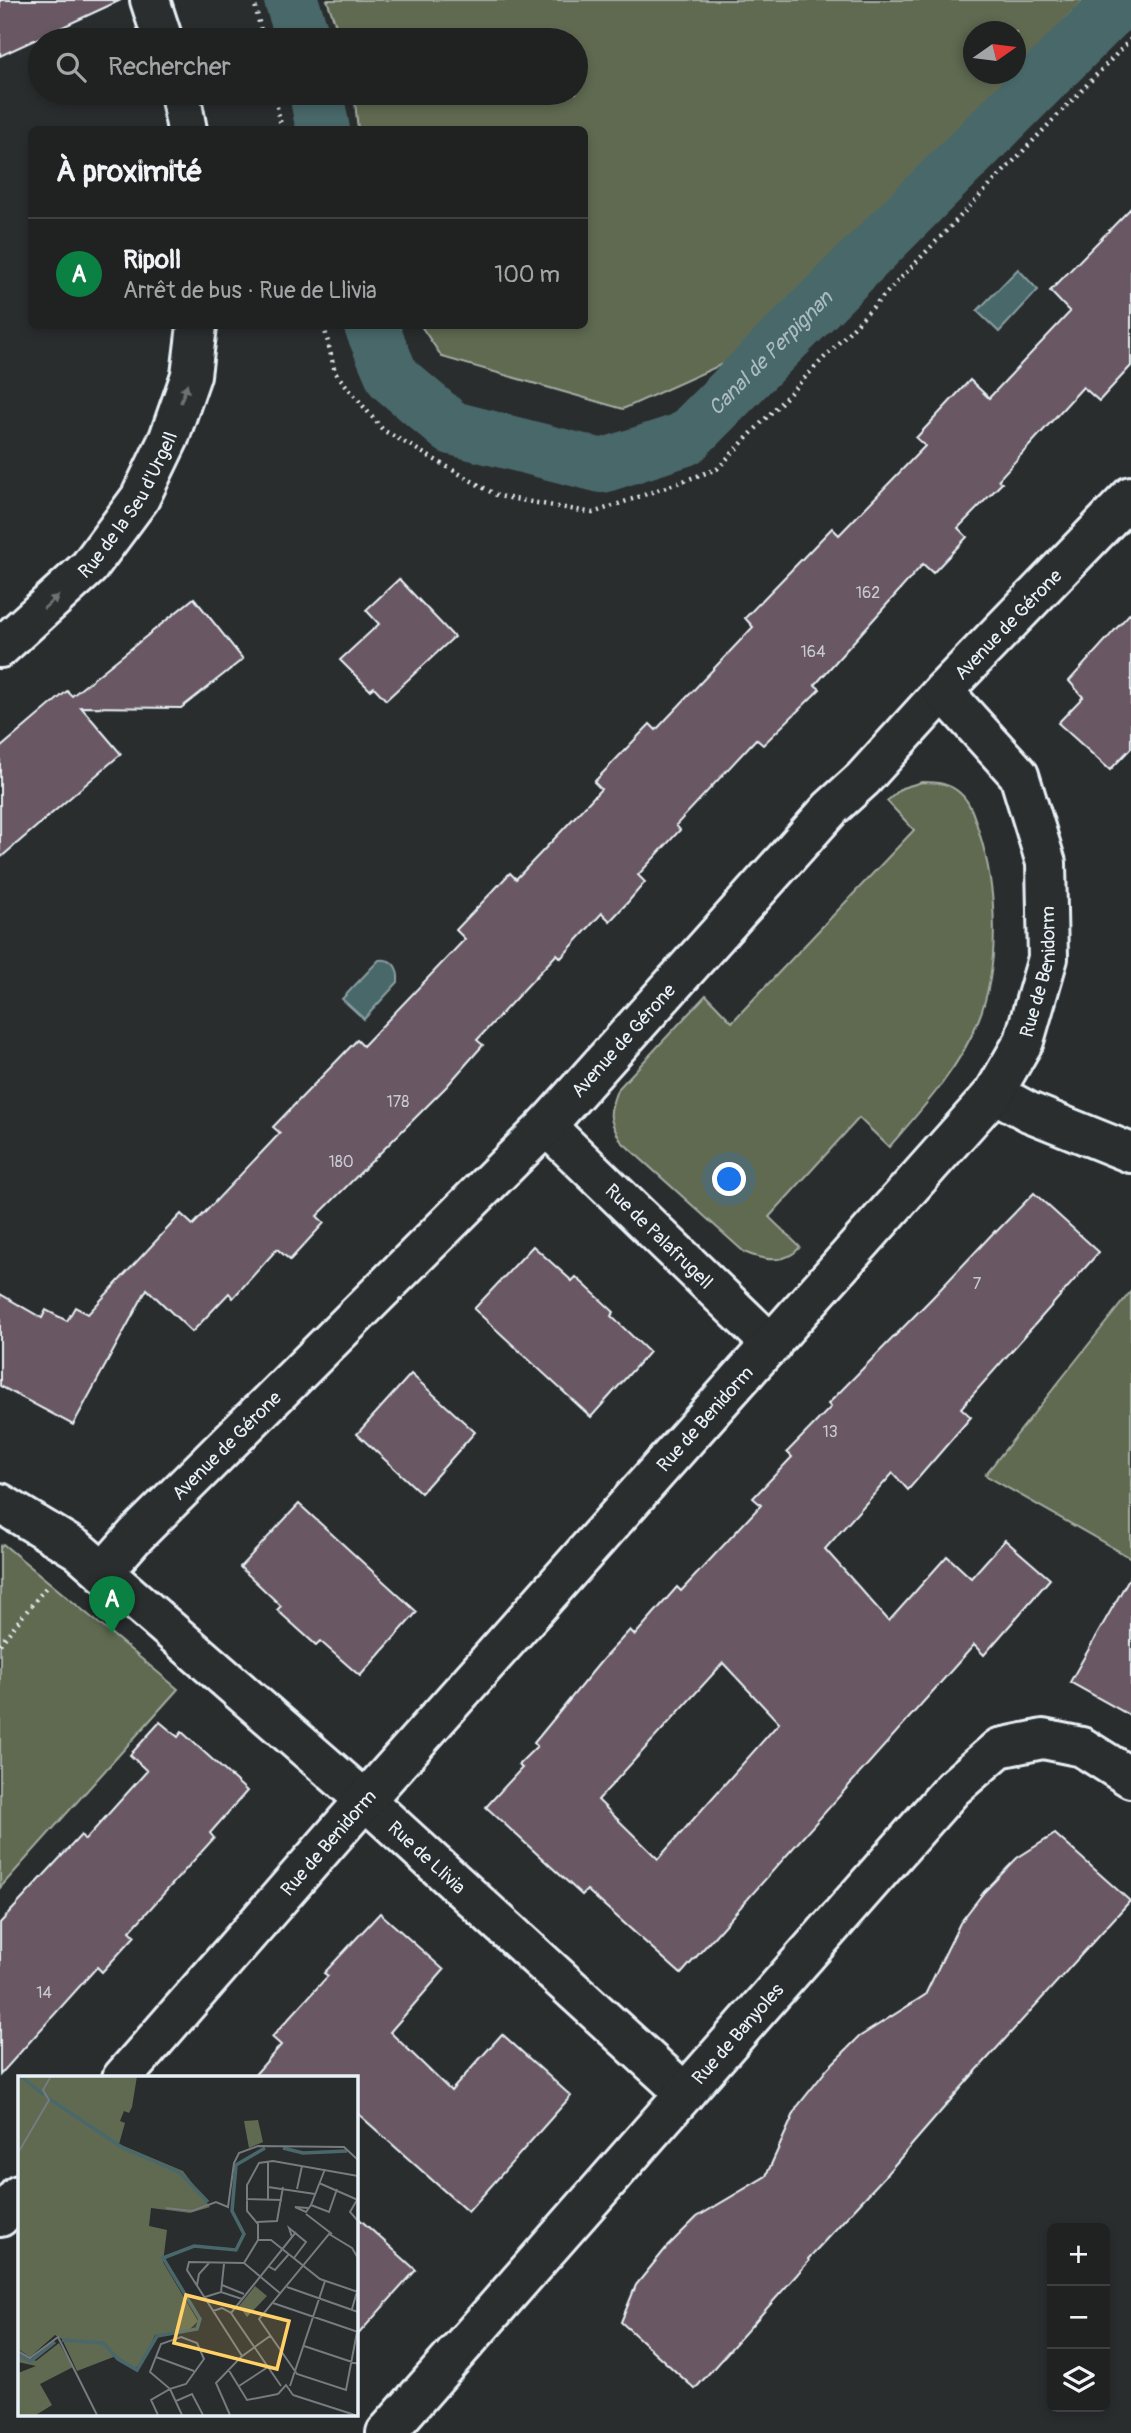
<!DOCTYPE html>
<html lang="fr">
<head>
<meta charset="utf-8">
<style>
  :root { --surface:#202222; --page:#282a2a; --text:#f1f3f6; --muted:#a2a4a5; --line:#3d3f40; --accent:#0b8043 }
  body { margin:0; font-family:Pangolin,sans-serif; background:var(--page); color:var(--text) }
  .controls { position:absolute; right:21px; bottom:21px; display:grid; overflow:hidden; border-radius:10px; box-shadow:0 4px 10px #0003 }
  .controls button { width:63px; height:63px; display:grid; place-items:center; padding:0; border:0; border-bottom:2px solid var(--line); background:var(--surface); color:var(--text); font:35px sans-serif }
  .compass { position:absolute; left:963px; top:21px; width:63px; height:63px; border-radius:50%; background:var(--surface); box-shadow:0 4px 10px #0003; rotate:76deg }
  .you { position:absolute; left:730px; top:1180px; width:24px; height:24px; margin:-18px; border:5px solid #fff; border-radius:50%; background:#1a73e8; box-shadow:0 0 0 10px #1a73e833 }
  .badge { display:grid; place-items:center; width:46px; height:46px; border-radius:50%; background:var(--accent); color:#fff; font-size:23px; font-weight:700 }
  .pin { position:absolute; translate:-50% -58px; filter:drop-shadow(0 2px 4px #0008) }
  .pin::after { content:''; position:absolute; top:37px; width:24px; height:21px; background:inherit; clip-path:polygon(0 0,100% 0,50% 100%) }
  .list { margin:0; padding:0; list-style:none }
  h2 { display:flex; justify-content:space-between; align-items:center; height:91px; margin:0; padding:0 28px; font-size:30px }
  h2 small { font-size:23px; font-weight:400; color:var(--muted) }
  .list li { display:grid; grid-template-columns:46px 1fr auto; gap:21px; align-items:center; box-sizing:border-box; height:112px; padding:0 28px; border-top:2px solid var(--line) }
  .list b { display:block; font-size:26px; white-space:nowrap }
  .list p { margin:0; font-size:23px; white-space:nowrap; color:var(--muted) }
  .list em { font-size:23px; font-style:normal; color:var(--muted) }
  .icon { flex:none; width:38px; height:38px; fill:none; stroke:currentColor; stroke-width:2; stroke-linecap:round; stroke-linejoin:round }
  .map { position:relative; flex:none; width:1131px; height:2433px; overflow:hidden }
  .search { position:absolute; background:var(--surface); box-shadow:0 4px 10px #0003; left:28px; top:28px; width:560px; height:77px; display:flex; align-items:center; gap:18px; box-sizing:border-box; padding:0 24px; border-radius:38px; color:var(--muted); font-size:26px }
  .panel { position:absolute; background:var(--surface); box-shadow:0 4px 10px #0003; left:28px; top:126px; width:560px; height:203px; border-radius:10px }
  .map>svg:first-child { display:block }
  .green { fill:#606a51; stroke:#a4aea4; stroke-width:2 }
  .water { fill:#4a686b; stroke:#899fa3; stroke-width:2 }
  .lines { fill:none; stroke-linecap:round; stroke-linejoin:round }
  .canal { stroke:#4a686b; stroke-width:54 }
  .building { fill:#695964; stroke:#e8f1f8; stroke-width:2; fill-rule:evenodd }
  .street-casing { stroke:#e8f1f8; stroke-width:44 }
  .path { stroke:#e8f1f8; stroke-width:4.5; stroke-dasharray:2 5; stroke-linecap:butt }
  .street { stroke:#2a2d2e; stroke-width:38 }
  .oneway { fill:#6c7275 }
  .labels { text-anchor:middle; stroke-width:7; stroke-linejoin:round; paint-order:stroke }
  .number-label { font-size:16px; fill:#c8cbd3 }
  .street-label { font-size:19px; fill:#e8f1f8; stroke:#2a2d2e }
  .water-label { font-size:21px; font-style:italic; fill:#a9bac0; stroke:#2a2d2e }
  .inset-river { fill:none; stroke:#4a686b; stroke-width:3.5 }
  .inset-road { fill:none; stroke:#767b7f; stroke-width:2 }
  .view { fill:#ffd166; fill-opacity:0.15; stroke:#ffd166; stroke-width:3.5 }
  .inset-edge { fill:none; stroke:#e8f1f8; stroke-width:3.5 }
</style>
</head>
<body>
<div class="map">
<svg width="1131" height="2433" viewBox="0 0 1131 2433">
  <rect width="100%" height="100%" fill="#2a2d2e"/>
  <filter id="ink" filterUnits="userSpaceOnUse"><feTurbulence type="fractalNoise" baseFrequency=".0143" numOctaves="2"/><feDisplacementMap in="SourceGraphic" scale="14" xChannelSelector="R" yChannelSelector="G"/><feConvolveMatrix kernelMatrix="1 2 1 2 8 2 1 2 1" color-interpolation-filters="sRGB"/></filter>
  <g filter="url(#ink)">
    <g class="green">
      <path d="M327,0H1084L1016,71V32H974V74H1013L745,354L623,409L442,357L421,326H584V130L358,129L354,93H576V40H341Z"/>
      <path d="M922,782C937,782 950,783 961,794C971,803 975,819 979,832C997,888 1001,965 978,1021C959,1069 923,1108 889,1147L859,1118L769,1217L800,1247C786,1265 762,1260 744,1252L621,1141C608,1119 608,1113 617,1090L706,995L732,1022L914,830L887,801L902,788Z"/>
      <path d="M1131,1291V1558L985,1475Z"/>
      <path d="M3,1544L178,1689L0,1888V1547Z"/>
    </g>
    <g class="water">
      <path d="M1018,269L1038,290L999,332L977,311Z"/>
      <path d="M379,960C394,958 399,969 398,982L364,1019L342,999Z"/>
    </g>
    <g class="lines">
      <g class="canal">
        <path d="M291,0L304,40"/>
        <path d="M316,93L323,130"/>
        <path id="s1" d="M371,326L393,378L452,428L602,466L685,439L1121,0"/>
      </g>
    </g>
    <g class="building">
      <path d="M0,0H121L0,56Z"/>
      <path d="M1131,208V366L1099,401L1083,387L998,480L1002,483L958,528L967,537L933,573L923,564L815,685L820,689L763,745L756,739L676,825L680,830L638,875L645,882L628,902L610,921L602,913L561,958L557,954L477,1040L483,1045L446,1087L317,1216L324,1223L290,1260L277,1249L233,1298L229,1293L192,1332L147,1289L73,1425L0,1386V1294L42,1318L46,1310L67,1321L75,1307L88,1314L181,1214L193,1225L280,1133L273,1127L357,1040L363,1046L465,939L456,930L510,873L516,879L557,836L601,789L594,782L650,724L656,730L753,627L745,618L832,528L839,535L925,446L916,438L970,380L989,398L1070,312L1050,291Z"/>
      <path d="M399,579L454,637L386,700L374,687L370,690L340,660L379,624L366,610Z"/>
      <path d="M194,598L243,659L181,708L81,707L121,754L0,858V748L67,691L72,696Z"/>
      <path d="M1131,612V748L1110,770L1058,723L1083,697L1069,681Z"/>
      <path d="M1034,1193L1099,1252L961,1408L971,1417L908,1490L893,1473L825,1549L889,1621L947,1556L971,1578L1005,1540L1050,1579L984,1655L974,1645L681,1974L587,1890L582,1895L486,1807L522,1768L518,1765L537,1746L534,1743L603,1659L630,1630L635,1635L677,1587L681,1591L761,1505L753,1498L792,1457L787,1452L831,1407L828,1404L933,1297L995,1231L996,1232ZM723,1663L779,1723L658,1859L598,1800Z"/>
      <path d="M533,1246L572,1281L576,1277L614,1312L611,1316L649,1352L591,1417L474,1309Z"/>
      <path d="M411,1374L475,1432L421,1493L357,1434Z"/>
      <path d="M299,1504L417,1612L360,1676L320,1641L316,1645L296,1627L277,1610L281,1606L240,1567Z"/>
      <path d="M1131,1575V1716L1070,1682Z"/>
      <path d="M160,1722L178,1737L182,1732L247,1791L210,1833L214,1838L130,1931L135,1936L102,1972L97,1967L0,2075V1923L81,1835L85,1840L147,1771L130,1755Z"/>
      <path d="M1055,1834L1130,1901L968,2080L884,2177L808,2259L809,2261L695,2389L621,2322L636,2285L667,2247L697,2217L766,2176L797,2107L828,2068L859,2037L925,1995L960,1923L984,1892L1017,1858Z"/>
      <path d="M380,1913L444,1970L390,2032L451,2091L502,2034L571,2096L468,2212L355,2111V2078H252L281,2045L272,2037L328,1976L324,1973Z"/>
      <path d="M355,2215L416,2270L355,2338Z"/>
    </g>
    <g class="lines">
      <defs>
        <g id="street">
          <path d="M150,0L163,40"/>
          <path d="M180,93L187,130"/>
          <path id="s2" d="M0,648L89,567L140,498L169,438L191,375L197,326"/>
          <path d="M994,1093L1029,1112L1131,1153"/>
          <path id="s3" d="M546,1126L772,1345"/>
          <path id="s4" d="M0,1503L78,1550L365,1800L685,2093"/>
          <path id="s5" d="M103,1572L135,1536L546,1126L831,808L863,779L943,691L1131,496"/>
          <path id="s6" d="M122,2078L365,1800L994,1093L1024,1041L1048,958L1046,863L1019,775L943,691"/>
          <path d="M0,2217L19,2195"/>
          <path id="s7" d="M386,2433L953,1788L999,1748L1043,1739L1082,1747L1131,1778"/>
        </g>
      </defs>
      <use href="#street" class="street-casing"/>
      <g class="path">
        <path d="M254,0L263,40"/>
        <path d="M274,93L282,130"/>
        <path d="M324,326L335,372L383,430L498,496L593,513L717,469L1131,39"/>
        <path d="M0,1644L48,1585"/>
      </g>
      <use href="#street" class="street"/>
    </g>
    <defs><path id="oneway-solid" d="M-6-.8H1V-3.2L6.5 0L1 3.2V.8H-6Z" transform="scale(1.75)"/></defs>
    <g class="oneway">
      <use href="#oneway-solid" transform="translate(184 393) rotate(-71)"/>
      <use href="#oneway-solid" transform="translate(51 602) rotate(-42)"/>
    </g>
  </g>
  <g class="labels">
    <g class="number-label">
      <text x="868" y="598">162</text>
      <text x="813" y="657">164</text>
      <text x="398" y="1107">178</text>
      <text x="341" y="1167">180</text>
      <text x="977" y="1289">7</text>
      <text x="830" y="1437">13</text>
      <text x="44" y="1998">14</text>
    </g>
    <g class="street-label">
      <text dy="7" stroke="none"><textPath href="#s2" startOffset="194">Rue de la Seu d'Urgell</textPath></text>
      <text dy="7" stroke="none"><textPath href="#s5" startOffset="1311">Avenue de Gérone</textPath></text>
      <text dy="7" stroke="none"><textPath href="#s6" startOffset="1447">Rue de Benidorm</textPath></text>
      <text dy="7" stroke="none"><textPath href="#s5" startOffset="744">Avenue de Gérone</textPath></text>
      <text dy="7" stroke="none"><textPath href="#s3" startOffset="158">Rue de Palafrugell</textPath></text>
      <text dy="7" stroke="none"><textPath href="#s6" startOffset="880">Rue de Benidorm</textPath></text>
      <text dy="7" stroke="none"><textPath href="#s5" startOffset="177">Avenue de Gérone</textPath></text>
      <text dy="7" stroke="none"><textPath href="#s6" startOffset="313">Rue de Benidorm</textPath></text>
      <text dy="7" stroke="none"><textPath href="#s4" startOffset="556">Rue de Llivia</textPath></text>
      <text dy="7" stroke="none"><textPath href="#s7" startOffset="532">Rue de Banyoles</textPath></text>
    </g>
    <g class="water-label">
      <text dy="7" stroke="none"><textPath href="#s1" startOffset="497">Canal de Perpignan</textPath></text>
    </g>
  </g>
  <g transform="translate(18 2076)">
    <rect width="340" height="340" fill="#2a2d2e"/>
    <path d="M0,0H119L114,31L111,37L106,35L102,45L107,47L101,68L165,95L192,131L172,137L133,132L131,150L149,154L145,186L180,245L171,254L137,259L124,288L117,292L98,280L59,295L44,263L37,259L12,281L0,273ZM240,44L245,66L231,72L226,45ZM237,210L249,220L229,241L221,230ZM41,267L55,291L22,308L34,329L18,339H0V297L18,290L0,286V276L18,285Z" fill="#606a51"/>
    <path class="inset-river" d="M2,0L26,19M30,22L105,72L161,96L190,126M265,72L285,77L329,75M44,264L85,267L100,283L119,294L139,260L179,253L182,243L145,182L176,170L218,174L226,158L214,135L218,89L247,72M0,279L13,285L37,266"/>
    <path class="inset-road" d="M0,77L31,24L25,14L33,0M301,107L340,124M250,111L297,118M279,113L284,90M228,123L264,124M250,124V85M339,124L332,136L340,145M293,129L311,136L319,113M148,132L174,135L198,126L210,131L216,87L221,77L240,70L326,71L340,84M290,132L277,131L288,136L293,129L307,93M288,138L314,158M239,146L259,145L265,111M274,161L271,152L288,166L276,182M240,164H253L302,203L340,216M226,187L263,218M250,190L257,194L271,178M179,209L181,198L191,187M204,209L226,218M269,211L340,236M203,216L206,188M187,221L203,216L224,223M255,227L340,256M334,233L340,212M195,235L204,232L213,237L263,310M213,237L278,156M339,256L328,314L279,298L241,243L311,158L334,172L340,182M163,261L179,267L186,283L168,308L152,313L132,296L143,268ZM286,270L340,288M0,275L12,282L40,261L79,339M224,280L169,194L171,186L226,187L240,164V148L229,135V109L241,87L255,85L340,100M138,281L176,295M210,293L229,324L260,318M221,310L250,291M272,310L307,205M260,318L268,309L275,319M275,319L337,339M158,325L174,318L185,339M140,339L133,324L152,313L164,339M212,339L198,307L223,281L252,260"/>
    <path class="view" d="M168,219L271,245L259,293L156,267Z"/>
    <rect width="340" height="340" class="inset-edge"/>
  </g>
</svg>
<div class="controls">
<button>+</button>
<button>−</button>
<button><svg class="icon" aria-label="layers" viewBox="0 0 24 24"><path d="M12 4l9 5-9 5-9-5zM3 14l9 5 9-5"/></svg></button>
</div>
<svg class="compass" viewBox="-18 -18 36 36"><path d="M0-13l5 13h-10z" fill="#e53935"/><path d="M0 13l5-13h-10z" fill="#a2a4a5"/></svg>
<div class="you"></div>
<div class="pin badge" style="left:112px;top:1634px">A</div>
<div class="search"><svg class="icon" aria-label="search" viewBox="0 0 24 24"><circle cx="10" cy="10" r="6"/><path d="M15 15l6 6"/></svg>Rechercher</div>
<section class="panel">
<h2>À proximité<small></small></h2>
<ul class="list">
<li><span class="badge">A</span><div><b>Ripoll</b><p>Arrêt de bus · Rue de Llivia</p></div><em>100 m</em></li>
</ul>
</section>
</div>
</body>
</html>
